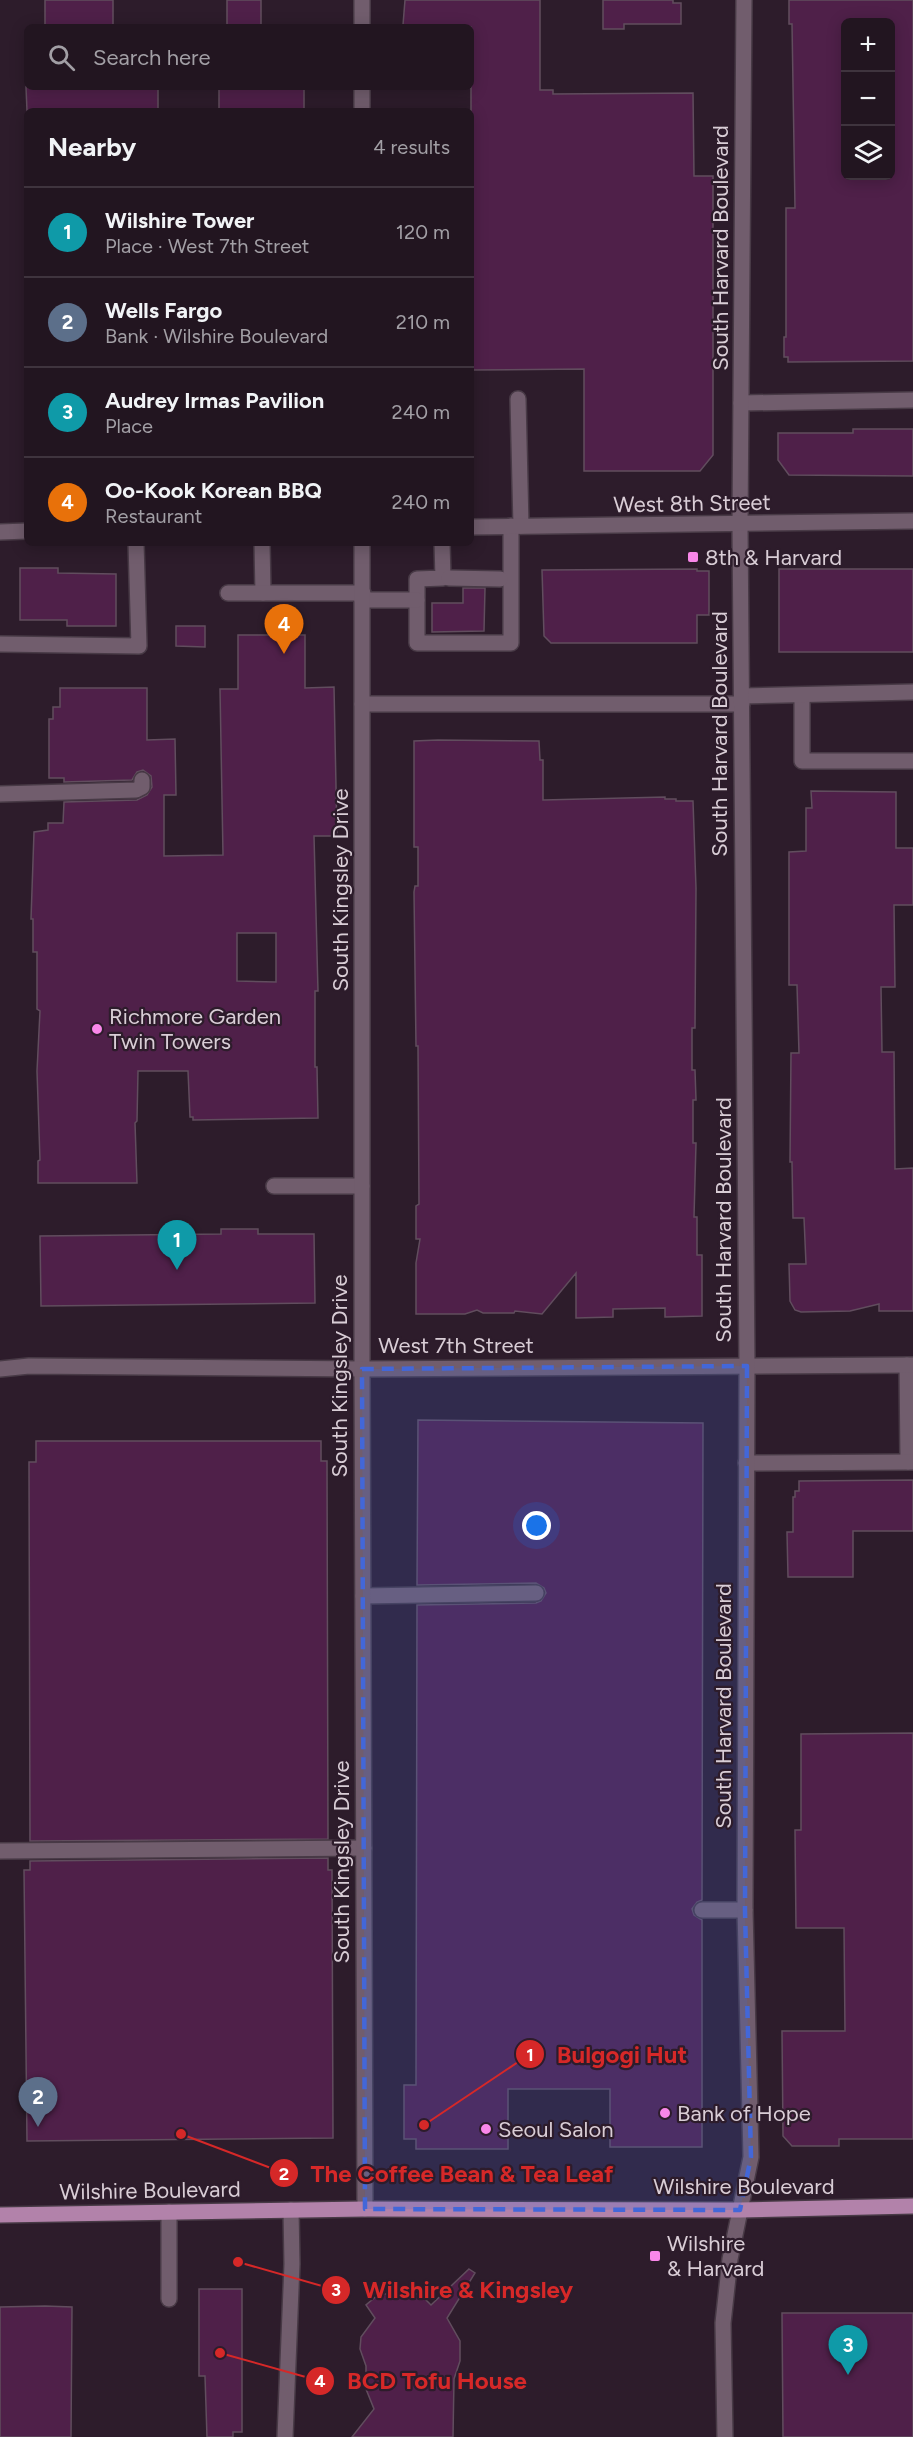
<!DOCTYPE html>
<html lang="en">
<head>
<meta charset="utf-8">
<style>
  :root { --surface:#221520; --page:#2e222d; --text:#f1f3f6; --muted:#a29fa5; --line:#3f343e; --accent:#f987e9 }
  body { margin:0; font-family:Figtree,sans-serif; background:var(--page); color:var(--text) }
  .controls { position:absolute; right:18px; top:18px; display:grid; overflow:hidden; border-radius:9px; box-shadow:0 3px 15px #0003 }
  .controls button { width:54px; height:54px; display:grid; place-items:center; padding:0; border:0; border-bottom:2px solid var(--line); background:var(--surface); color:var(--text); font:30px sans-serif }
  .you { position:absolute; left:537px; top:1526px; width:21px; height:21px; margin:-15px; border:4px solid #fff; border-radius:50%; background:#1a73e8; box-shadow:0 0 0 9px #1a73e833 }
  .badge { display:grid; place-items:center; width:39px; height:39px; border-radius:50%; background:var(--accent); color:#fff; font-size:20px; font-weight:700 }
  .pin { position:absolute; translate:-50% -50px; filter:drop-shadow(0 2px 3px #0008) }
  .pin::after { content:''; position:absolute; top:32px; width:21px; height:18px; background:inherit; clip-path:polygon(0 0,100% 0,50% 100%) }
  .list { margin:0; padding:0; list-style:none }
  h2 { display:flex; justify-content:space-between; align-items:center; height:78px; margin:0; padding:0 24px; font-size:26px }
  h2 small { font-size:20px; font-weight:400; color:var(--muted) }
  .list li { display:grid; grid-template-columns:39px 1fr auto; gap:18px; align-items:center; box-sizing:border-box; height:90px; padding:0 24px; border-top:2px solid var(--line) }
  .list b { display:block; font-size:22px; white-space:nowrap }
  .list p { margin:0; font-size:20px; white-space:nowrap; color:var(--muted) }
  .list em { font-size:20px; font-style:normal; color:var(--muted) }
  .icon { flex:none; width:33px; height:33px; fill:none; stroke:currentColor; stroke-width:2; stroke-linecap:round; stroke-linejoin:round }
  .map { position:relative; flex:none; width:913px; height:2437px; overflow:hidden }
  .search { position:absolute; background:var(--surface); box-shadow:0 3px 15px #0003; left:24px; top:24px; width:450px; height:66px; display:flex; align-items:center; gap:15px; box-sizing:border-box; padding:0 21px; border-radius:9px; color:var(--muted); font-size:22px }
  .panel { position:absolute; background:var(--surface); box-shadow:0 3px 15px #0003; left:24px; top:108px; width:450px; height:438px; border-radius:9px }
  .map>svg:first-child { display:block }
  .building { fill:#4f2049; stroke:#614d5e; stroke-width:1.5; fill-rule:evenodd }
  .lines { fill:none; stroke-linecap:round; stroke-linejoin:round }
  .service-casing { stroke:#483a46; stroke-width:18 }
  .minor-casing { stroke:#483a46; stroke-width:18 }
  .tertiary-casing { stroke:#483a46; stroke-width:18 }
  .secondary-casing { stroke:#483a46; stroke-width:18 }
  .primary-casing { stroke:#483a46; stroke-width:18 }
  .service { stroke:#715d6d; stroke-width:15 }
  .minor { stroke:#715d6d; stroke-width:15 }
  .tertiary { stroke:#715d6d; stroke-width:15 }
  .secondary { stroke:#715d6d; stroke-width:15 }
  .primary { stroke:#b282aa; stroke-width:15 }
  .marked { fill:#4367d8; fill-opacity:0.2; stroke:#4367d8; stroke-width:4.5; stroke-dasharray:12 8; stroke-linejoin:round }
  .poi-dot { fill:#f987e9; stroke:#2d1c2b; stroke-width:2 }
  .labels { text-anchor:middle; stroke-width:4.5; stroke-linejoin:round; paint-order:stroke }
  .street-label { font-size:22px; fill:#d9cdd6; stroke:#2d1c2b }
  .poi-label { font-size:22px; fill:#d9cdd6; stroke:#2d1c2b; text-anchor:start }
  .leader { fill:none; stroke:#d62828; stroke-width:2 }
  .callout-dot { fill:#d62828; stroke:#2d1c2b; stroke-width:2 }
  .mark-label { font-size:18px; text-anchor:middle; font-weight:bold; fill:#fff }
  .callout-label { font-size:24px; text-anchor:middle; font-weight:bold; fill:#d62828; stroke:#2d1c2b; stroke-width:4.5; stroke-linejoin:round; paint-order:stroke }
</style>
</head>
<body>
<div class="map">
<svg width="913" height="2437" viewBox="0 0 913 2437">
  <rect width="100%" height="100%" fill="#2d1c2b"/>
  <g class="building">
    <rect x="45" y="0" width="68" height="27"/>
    <path d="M227,0H261V26L227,27Z"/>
    <path d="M405,0H540V90H553V94L693,93L694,176H713V455L700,471H584V369L471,370V27H405L403,25Z"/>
    <path d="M603,0H673V3H681V24H624V29H603Z"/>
    <path d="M789,0H913V361L788,362V357H784V337H786V208H795L792,24H789ZM846,22H891V176H846Z"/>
    <path d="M26,87H158V111H27Z"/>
    <rect x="219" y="87" width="85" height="24"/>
    <path d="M853,429H913V476L789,475L778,460V433H853Z"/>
    <path d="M20,568H58V573L116,574V626H67V620H20Z"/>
    <path d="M697,569V571H709V615H697V643H551L544,636L542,570Z"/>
    <rect x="779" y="569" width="134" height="83"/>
    <path d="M463,588H485L484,631L432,632V603H463Z"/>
    <path d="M176,626H205V647L176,646Z"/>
    <path d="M238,635H305V688L334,687L337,836H314L318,991H315V1067H317L318,1118L193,1120V1117H190L188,1071H138L137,1121L135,1123L137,1183H38V1161L40,1160L37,1071L40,1011L37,1009V952H33V919H31L34,832L48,830V823H63L64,802L137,800L147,795L152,787L151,776L143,770L137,772L132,780L64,782V778H49V719H53V707H60V688H147V740L175,739L176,795H164V856L223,855L220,689H238ZM237,933H276V982L237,981Z"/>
    <path d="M438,740L539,741L540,760H543V800L665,797V799H676V801H693L696,888L695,1028H692V1070H695L696,1100H693V1143H696L694,1217H697V1255H702V1316L665,1317V1308L613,1309V1317L576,1318V1273L542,1314L515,1311L514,1313H483L477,1310L465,1314H416V1263L420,1239H416V1206L419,1204L418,1046H416L414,892L415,886H418V847H414V741Z"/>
    <path d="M811,791L896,792V848H913V905H894L895,987H881L882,1052H894L895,1169L913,1168V1311H879V1304L850,1311L801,1312L795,1310L790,1301L789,1264H806L804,1218H793L792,1162H790L791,1053H799L797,985H789V852L806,851V808H812Z"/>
    <path d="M221,1229H258V1234H314L315,1303L41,1306L40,1236L221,1234Z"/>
    <path d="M418,1420L703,1423L702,1900L697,1902L692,1909L694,1915L702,1920V2147H610V2089H508V2149H416V2139H404V2085H416L417,1605L536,1603L541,1601L546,1593L544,1588L536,1583L417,1585Z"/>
    <path d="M36,1441H321V1461H327L328,1839L30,1841L29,1462H36Z"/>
    <path d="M913,1480V1531H853V1577H788L787,1532H793V1497H795V1491H799V1481Z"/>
    <path d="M913,1733V2139H839V2146H792L783,2136L782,2031H845L844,1928H796L795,1830H801V1734Z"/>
    <path d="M328,1858V1870H332L333,2138L27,2141L24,1870H30V1861Z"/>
    <path d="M469,2269L475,2273L447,2318L460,2341V2361L454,2379L453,2437H352L374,2409L366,2389V2366L360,2349L361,2337L375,2318L366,2305L379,2294H420L431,2305Z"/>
    <path d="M199,2289H242V2432H233V2437H207L205,2376H199Z"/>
    <path d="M45,2306L72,2307L71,2437H0V2307Z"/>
    <path d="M782,2313H913V2437H783Z"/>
  </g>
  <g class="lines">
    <defs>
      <g id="service">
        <path d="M518,399L521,526"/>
        <path d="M741,403L913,400"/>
        <path d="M262,543L263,593"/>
        <path d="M442,543L443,578L417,579V643H511V526"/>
        <path d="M449,578L500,579"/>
        <path d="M228,593H363"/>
        <path d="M362,600H417"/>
        <path d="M0,644L139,646L136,543"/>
        <path d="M802,695V761H913"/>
        <path d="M742,696L913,692"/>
        <path d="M362,704H742"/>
        <path d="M0,794L136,790L142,787V780"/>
        <path d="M274,1186H362"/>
        <path d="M907,1365L908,1462"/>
        <path d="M746,1463L913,1462"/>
        <path d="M363,1596L536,1593"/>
        <path d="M0,1851L364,1848"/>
        <path d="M702,1910H745"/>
        <path d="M169,2299V2212"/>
      </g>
      <g id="minor">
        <path d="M362,0V27"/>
        <path d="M362,87V111"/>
        <path d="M362,543V1369L365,2209"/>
        <path d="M285,2437L292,2264L291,2210"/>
      </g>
      <g id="tertiary">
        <path d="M0,1369L29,1366L362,1369L913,1365"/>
        <path d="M725,2437L723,2323L730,2259L751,2157L745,1910L747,1366L740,525L744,0"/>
      </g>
      <g id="secondary">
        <path d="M471,527L913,521"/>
        <path d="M0,532L27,531"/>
      </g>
      <path id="primary" d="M0,2215L365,2209L740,2210L913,2206"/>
    </defs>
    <use href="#service" class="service-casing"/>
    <use href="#minor" class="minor-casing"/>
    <use href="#tertiary" class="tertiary-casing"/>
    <use href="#secondary" class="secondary-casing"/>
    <use href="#primary" class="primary-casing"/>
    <use href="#service" class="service"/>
    <use href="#minor" class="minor"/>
    <use href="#tertiary" class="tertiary"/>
    <use href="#secondary" class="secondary"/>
    <use href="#primary" class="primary"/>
  </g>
  <path class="marked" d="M747,1366L745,1910L751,2157L740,2210L365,2209L362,1369Z"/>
  <g class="poi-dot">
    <rect x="687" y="551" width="12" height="12" rx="3"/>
    <circle cx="97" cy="1029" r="6"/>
    <circle cx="665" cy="2113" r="6"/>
    <circle cx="486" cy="2129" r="6"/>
    <rect x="649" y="2250" width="12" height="12" rx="3"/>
  </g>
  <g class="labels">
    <g class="street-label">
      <text transform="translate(720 248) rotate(-90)" y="8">South Harvard Boulevard</text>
      <text transform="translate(692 503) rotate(-1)" y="8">West 8th Street</text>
      <text transform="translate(719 734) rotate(-90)" y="8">South Harvard Boulevard</text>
      <text transform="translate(340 890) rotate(-90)" y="8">South Kingsley Drive</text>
      <text transform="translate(723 1220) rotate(-90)" y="8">South Harvard Boulevard</text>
      <text x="456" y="1353">West 7th Street</text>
      <text transform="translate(339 1376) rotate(-90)" y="8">South Kingsley Drive</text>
      <text transform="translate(723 1706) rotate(-90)" y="8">South Harvard Boulevard</text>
      <text transform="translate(341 1862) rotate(-90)" y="8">South Kingsley Drive</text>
      <text x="744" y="2194">Wilshire Boulevard</text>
      <text transform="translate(150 2190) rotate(-1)" y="8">Wilshire Boulevard</text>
    </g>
    <g class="poi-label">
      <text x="705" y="565">8th &amp; Harvard</text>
      <text x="109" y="1024">Richmore Garden<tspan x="109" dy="25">Twin Towers</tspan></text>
      <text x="677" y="2121">Bank of Hope</text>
      <text x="498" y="2137">Seoul Salon</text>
      <text x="667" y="2251">Wilshire<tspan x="667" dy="25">&amp; Harvard</tspan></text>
    </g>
  </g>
  <path class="leader" d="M424 2125L530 2054M181 2134L284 2173M238 2262L336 2290M220 2353L320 2381"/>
  <g class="callout-dot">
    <circle cx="424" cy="2125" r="6"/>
    <circle cx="181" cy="2134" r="6"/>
    <circle cx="238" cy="2262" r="6"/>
    <circle cx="220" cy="2353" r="6"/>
    <circle cx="530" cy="2054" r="15"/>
    <circle cx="284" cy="2173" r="15"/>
    <circle cx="336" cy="2290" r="15"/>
    <circle cx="320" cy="2381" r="15"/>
  </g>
  <g class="mark-label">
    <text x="530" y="2061">1</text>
    <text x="284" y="2180">2</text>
    <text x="336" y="2296">3</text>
    <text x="320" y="2387">4</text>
  </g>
  <g class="callout-label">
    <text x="622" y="2063">Bulgogi Hut</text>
    <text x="462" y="2182">The Coffee Bean &amp; Tea Leaf</text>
    <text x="468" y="2298">Wilshire &amp; Kingsley</text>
    <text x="437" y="2389">BCD Tofu House</text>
  </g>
</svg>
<div class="controls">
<button>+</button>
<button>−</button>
<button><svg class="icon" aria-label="layers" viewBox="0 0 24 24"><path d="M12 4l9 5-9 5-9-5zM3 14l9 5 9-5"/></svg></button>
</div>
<div class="you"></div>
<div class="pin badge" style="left:177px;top:1270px;background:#0f9aa8">1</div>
<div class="pin badge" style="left:38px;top:2127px;background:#5c6f8a">2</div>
<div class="pin badge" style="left:848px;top:2375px;background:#0f9aa8">3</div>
<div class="pin badge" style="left:284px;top:654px;background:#e8710a">4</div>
<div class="search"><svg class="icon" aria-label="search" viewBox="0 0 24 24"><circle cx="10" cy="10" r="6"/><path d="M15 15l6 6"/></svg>Search here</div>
<section class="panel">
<h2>Nearby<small>4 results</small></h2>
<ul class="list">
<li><span class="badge" style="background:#0f9aa8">1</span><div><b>Wilshire Tower</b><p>Place · West 7th Street</p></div><em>120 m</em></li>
<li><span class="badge" style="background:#5c6f8a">2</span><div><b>Wells Fargo</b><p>Bank · Wilshire Boulevard</p></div><em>210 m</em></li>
<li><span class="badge" style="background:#0f9aa8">3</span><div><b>Audrey Irmas Pavilion</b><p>Place</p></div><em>240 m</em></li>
<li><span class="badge" style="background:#e8710a">4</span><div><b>Oo-Kook Korean BBQ</b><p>Restaurant</p></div><em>240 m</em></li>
</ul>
</section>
</div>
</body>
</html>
